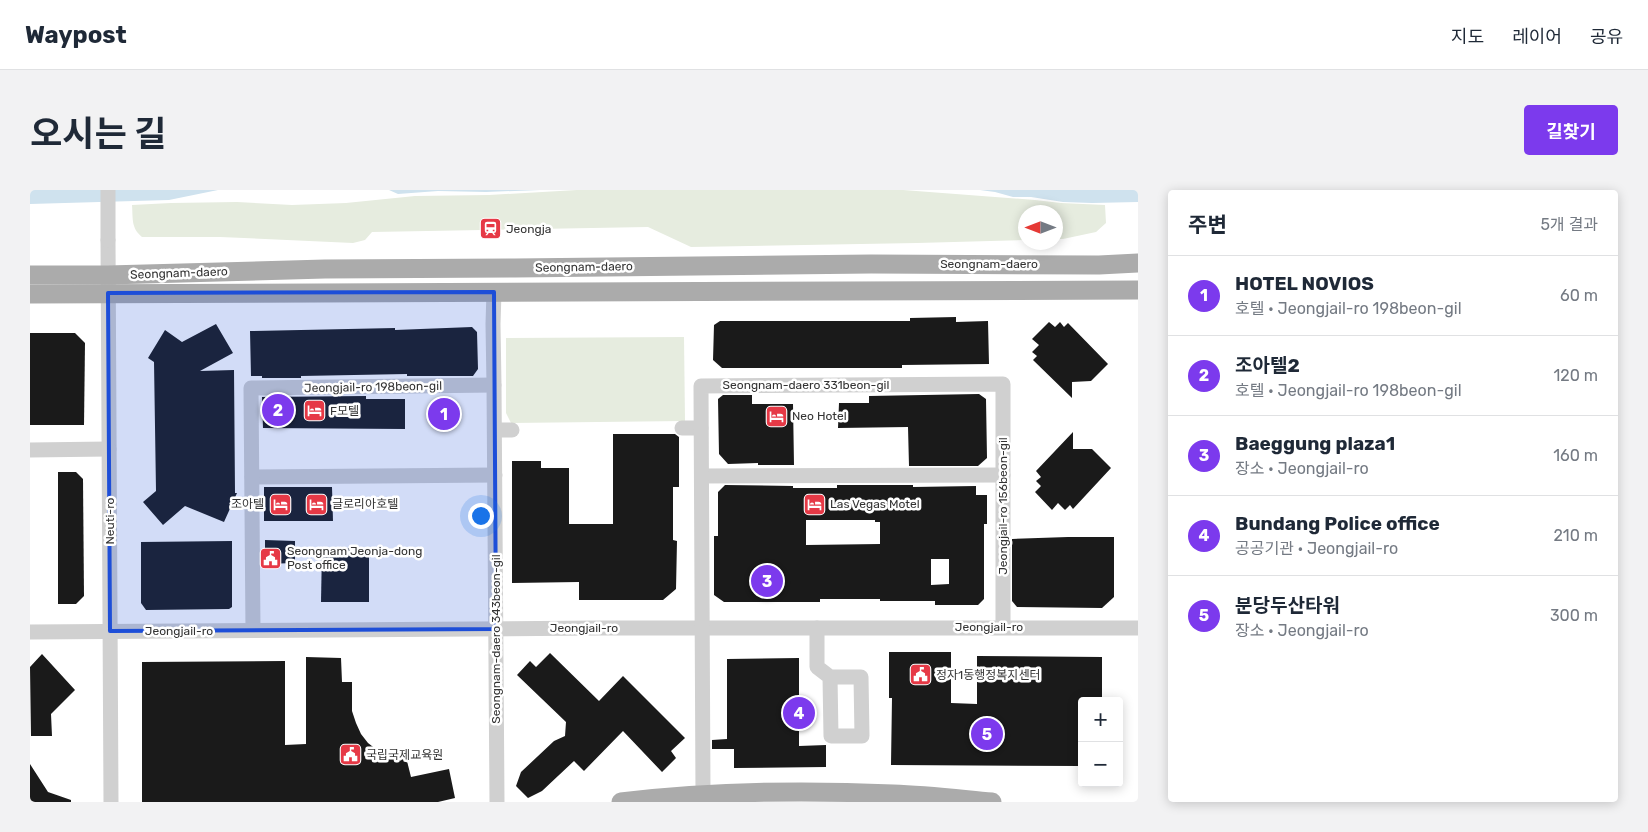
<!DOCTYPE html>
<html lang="ko">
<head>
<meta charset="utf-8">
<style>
  :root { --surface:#fff; --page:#f2f2f3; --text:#1f2937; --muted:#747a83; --line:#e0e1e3; --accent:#7c3aed }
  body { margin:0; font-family:Rubik,"Noto Sans KR",sans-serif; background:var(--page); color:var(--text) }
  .controls { position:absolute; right:15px; bottom:15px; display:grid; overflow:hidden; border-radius:5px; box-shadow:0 2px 12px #0003 }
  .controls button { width:45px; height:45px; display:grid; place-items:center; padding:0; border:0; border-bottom:1px solid var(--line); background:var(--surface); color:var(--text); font:25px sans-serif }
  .compass { position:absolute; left:988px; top:15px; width:45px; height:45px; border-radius:50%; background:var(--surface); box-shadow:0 2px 12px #0003; rotate:270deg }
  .you { position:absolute; left:450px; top:325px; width:18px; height:18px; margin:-12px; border:4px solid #fff; border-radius:50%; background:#1a73e8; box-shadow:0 0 0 8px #1a73e833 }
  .badge { display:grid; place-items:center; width:32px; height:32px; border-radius:50%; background:var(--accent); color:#fff; font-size:16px; font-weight:700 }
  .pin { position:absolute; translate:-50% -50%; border:2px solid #fff; box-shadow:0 1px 5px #0006 }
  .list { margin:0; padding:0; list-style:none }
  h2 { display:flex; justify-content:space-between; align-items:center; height:65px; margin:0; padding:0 20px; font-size:21px }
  h2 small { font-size:16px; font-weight:400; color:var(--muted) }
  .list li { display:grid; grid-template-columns:32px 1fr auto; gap:15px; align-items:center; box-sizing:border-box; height:80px; padding:0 20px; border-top:1px solid var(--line) }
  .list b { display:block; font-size:19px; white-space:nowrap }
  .list p { margin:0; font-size:16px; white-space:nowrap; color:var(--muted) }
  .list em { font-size:16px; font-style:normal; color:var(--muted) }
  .map { position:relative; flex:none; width:1108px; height:612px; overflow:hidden; border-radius:5px }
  header { display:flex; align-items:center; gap:30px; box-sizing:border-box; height:70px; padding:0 25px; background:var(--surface); border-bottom:1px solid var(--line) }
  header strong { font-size:24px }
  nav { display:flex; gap:28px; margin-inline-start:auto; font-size:18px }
  .intro { display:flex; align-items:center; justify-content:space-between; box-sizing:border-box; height:120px; padding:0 30px }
  h1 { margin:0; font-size:35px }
  .button { padding:12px 22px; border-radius:5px; background:var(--accent); color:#fff; font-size:18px; font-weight:700 }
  main { display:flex; gap:30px; padding:0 30px }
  aside { flex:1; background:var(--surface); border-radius:5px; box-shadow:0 2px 12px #0003 }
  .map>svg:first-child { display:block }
  .green { fill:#e6ecdf }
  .water { fill:#cfe2ee }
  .building { fill:#1a1a1a; fill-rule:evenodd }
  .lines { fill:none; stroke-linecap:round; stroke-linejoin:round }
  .minor { stroke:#d0d0d0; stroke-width:15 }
  .major { stroke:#ababab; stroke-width:19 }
  .minor-bridge { stroke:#d0d0d0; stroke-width:15 }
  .marked { fill:#1d4ed8; fill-opacity:0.2; stroke:#1d4ed8; stroke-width:4; stroke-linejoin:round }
  .labels { text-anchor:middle; stroke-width:5; stroke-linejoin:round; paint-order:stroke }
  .poi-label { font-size:12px; fill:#333; stroke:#fff; text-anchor:start }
  .street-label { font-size:12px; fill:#333; stroke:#fff }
</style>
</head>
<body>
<header>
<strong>Waypost</strong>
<nav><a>지도</a><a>레이어</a><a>공유</a></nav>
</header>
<div class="intro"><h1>오시는 길</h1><a class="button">길찾기</a></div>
<main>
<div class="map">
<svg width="1108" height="612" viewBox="0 0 1108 612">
  <rect width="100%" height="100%" fill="#fff"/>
  <g class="green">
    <path d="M547,0H873L1005,10L1031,13L1075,15L1076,33L1066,42L1033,49H1026V22H996L995,50L887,53L661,57L618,37L342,42L335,50L323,53L190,47H112C101,38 103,29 102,15L141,13L207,12L262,15L316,13L385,6L459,5Z"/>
    <path d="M654,147L655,231L481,233L476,223V148Z"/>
  </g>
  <g class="water">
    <path d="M0,0H188L139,10L0,14Z"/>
    <path d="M359,0H510L456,2L408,1L368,4Z"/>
    <path d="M950,0H1108V12L1062,13L1033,12L1001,7H983L965,2Z"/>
  </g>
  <g class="building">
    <path d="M926,127V132L958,131L959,174L872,175V178H692L683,170L684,135L690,131H880V128Z"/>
    <path d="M1019,132L1025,137L1030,132L1034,137L1038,133L1078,174L1061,191L1042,192V208L1003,170L1007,166L1002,162L1009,155L1002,149Z"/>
    <path d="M186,134L203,163L170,181L204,180L205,303H207L194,332L155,316L133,335L113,312L126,301L124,172L118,168L135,140L152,152Z"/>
    <path d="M442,137L447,142L448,179L443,186H377V184L271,186V188H232V186H221L220,141L365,138V140Z"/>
    <path d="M0,143H45L55,153L54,235H0Z"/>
    <path d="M949,204L956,209L957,268L948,276H879L878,237L808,238L809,213H839V206Z"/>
    <path d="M693,205H722V214H763L764,275H728V273L698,274L689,264L688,209Z"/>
    <path d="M336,206V209H375V239L233,238L232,207Z"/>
    <path d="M1043,242V259H1062L1081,278L1043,319L1040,315L1035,320L1028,313L1022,320L1005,302L1011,296L1006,291L1011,287L1006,281Z"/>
    <path d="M583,244H645L649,247V297H643V350L647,351L646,399L633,410H549V392L482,393V271H511V278H539V334H583Z"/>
    <path d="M28,282H46L53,289L54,406L46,414H28Z"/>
    <path d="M695,295L763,296V298H807V295H883V297L946,296V305H957V334H954V409L948,415H905V411H850V409H790V412H694L684,405V346H688V302ZM776,330H845V332H850V354L776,355ZM901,369H919V394L901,395Z"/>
    <path d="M234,297H302L303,331H234Z"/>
    <path d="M1038,347H1084V407L1072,418L987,417L982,411V349Z"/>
    <path d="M235,350L265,351V373L235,374Z"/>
    <path d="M202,351V417L199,419L116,420L111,413V352Z"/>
    <path d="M292,358H339V412H291Z"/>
    <path d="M859,462H921V513L947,514V466L1072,467V511H1052V576L861,575L862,508H859Z"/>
    <path d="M520,463L569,511L593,486L655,548L641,561L646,568L632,582L593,541L554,581L544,571L512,601L498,608L486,596L491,582L524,551L535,546L536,532L487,485L500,471L506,477Z"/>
    <path d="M12,464L45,500L21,524L22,546H1L0,477Z"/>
    <path d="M276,467L311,468L312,492H322V521L326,533L331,544L338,553L351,563L359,565L375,563L381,587L419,579L425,608L408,612H112V472L255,471V555L276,554Z"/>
    <path d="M769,468V556L796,555V577L704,578V559H682V550L697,549V469Z"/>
    <path d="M0,574L18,602L41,610V612H0Z"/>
  </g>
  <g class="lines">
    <g class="minor">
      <path d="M78,50L81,612"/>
      <path d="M464,102L463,134L464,195L467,612"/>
      <path d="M652,238H671"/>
      <path d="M465,240H482"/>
      <path d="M0,260L79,259"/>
      <path d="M672,286L973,285"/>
      <path d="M222,287L465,285"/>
      <path d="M787,438V477L800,487H831L832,546H801L800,487"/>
      <path d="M223,440L221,198L464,195"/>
      <path d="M0,442L570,438H1108"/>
      <path d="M673,605L671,196L973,194V437"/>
    </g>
    <g class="major">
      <path d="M0,85H78L295,79L485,78L841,74L1069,75L1108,73"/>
      <path d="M0,104L1108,100"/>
      <path d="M591,612C681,601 773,600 863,604C896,605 929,609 962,612"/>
    </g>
    <path class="minor-bridge" d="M78,0V50"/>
  </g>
  <path class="marked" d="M464,102L466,439L80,441L78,103Z"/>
  <defs>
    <symbol id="station-square" viewBox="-11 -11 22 22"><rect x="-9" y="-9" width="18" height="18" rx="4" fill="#e63946" stroke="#fff"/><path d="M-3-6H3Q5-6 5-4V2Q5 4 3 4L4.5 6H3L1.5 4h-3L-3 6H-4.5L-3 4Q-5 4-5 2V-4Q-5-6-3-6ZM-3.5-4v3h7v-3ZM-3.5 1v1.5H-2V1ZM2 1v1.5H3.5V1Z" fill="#fff"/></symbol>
    <symbol id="hotel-square" viewBox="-11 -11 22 22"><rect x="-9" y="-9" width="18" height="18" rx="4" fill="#e63946" stroke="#fff"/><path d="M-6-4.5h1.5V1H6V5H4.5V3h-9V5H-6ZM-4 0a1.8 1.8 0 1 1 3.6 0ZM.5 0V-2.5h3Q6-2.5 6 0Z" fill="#fff"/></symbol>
    <symbol id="civic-square" viewBox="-11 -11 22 22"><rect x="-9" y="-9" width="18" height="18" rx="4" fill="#e63946" stroke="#fff"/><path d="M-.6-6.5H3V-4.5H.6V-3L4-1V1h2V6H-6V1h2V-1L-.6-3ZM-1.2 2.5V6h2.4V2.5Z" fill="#fff"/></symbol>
  </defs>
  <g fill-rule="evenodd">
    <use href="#station-square" x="448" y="26" width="25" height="25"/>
    <use href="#hotel-square" x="272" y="208" width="25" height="25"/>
    <use href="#hotel-square" x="734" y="214" width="25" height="25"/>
    <use href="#hotel-square" x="238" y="302" width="25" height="25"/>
    <use href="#hotel-square" x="274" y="302" width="25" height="25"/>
    <use href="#hotel-square" x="772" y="302" width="25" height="25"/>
    <use href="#civic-square" x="228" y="356" width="25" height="25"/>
    <use href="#civic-square" x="878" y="472" width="25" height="25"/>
    <use href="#civic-square" x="308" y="552" width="25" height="25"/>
  </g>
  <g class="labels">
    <g class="poi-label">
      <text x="476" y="43">Jeongja</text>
      <text x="300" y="225">F모텔</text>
      <text x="762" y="230">Neo Hotel</text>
      <text x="234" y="318" text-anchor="end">조아텔</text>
      <text x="302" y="318">글로리아호텔</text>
      <text x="800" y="318">Las Vegas Motel</text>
      <text x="257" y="365">Seongnam Jeonja-dong<tspan x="257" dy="14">Post office</tspan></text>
      <text x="906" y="489">정자1동행정복지센터</text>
      <text x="336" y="569">국립국제교육원</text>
    </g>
    <g class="street-label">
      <text x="959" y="78">Seongnam-daero</text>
      <text transform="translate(554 77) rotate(-1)" y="4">Seongnam-daero</text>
      <text transform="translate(149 83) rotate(-2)" y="4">Seongnam-daero</text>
      <text x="776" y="199">Seongnam-daero 331beon-gil</text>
      <text transform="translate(343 197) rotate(-1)" y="4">Jeongjail-ro 198beon-gil</text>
      <text transform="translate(973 316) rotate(-90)" y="4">Jeongjail-ro 156beon-gil</text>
      <text transform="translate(80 331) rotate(-90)" y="4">Neuti-ro</text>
      <text x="959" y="441">Jeongjail-ro</text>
      <text x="554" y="442">Jeongjail-ro</text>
      <text x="149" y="445">Jeongjail-ro</text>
      <text transform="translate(466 449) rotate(-90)" y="4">Seongnam-daero 343beon-gil</text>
    </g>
  </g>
</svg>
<div class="controls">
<button>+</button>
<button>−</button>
</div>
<svg class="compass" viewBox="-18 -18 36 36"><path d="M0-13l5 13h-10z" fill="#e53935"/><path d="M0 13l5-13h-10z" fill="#747a83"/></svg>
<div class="you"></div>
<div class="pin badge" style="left:414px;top:224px">1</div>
<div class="pin badge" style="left:248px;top:220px">2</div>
<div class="pin badge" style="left:737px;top:391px">3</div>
<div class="pin badge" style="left:769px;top:523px">4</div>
<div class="pin badge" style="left:957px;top:544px">5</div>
</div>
<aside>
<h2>주변<small>5개 결과</small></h2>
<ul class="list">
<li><span class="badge">1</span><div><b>HOTEL NOVIOS</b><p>호텔 · Jeongjail-ro 198beon-gil</p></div><em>60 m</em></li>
<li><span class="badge">2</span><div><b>조아텔2</b><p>호텔 · Jeongjail-ro 198beon-gil</p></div><em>120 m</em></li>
<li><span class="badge">3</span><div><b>Baeggung plaza1</b><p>장소 · Jeongjail-ro</p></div><em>160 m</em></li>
<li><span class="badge">4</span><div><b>Bundang Police office</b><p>공공기관 · Jeongjail-ro</p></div><em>210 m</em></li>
<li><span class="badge">5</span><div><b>분당두산타워</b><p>장소 · Jeongjail-ro</p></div><em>300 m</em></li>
</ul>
</aside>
</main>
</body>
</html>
